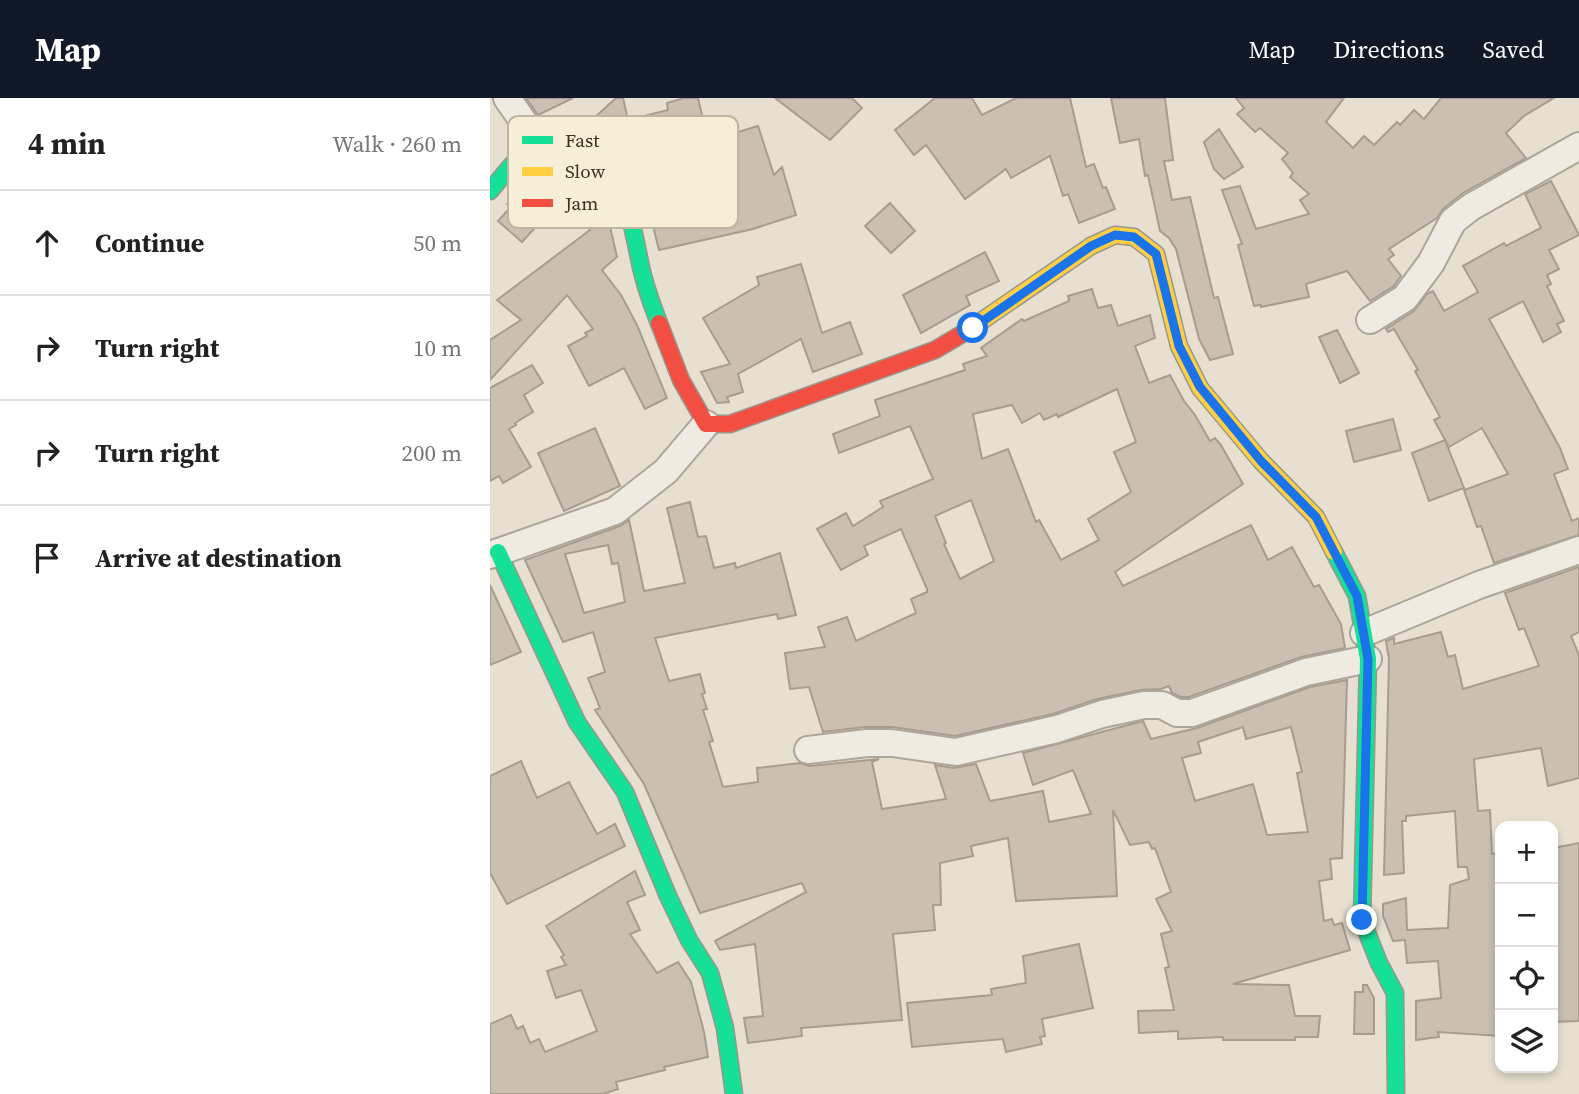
<!DOCTYPE html>
<html lang="en">
<head>
<meta charset="utf-8">
<style>
  :root { --surface:#fff; --page:#f2f2f2; --text:#222; --muted:#767676; --line:#e0e0e0; --accent:#111827 }
  body { margin:0; font-family:"Source Serif 4",serif; background:var(--page); color:var(--text) }
  .controls { position:absolute; right:21px; bottom:21px; display:grid; overflow:hidden; border-radius:14px; box-shadow:0 4px 10px #0003 }
  .controls button { width:63px; height:63px; display:grid; place-items:center; padding:0; border:0; border-bottom:2px solid var(--line); background:var(--surface); color:var(--text); font:35px sans-serif }
  .stop { position:absolute; width:21px; height:21px; margin:-16px; border:5px solid #1a73e8; border-radius:50%; background:#fff }
  .stop.end { background:#1a73e8; border-color:#fff; box-shadow:0 2px 7px #0008 }
  .list { margin:0; padding:0; list-style:none }
  h2 { display:flex; justify-content:space-between; align-items:center; height:91px; margin:0; padding:0 28px; font-size:30px }
  h2 small { font-size:23px; font-weight:400; color:var(--muted) }
  .list li { display:grid; grid-template-columns:46px 1fr auto; gap:21px; align-items:center; box-sizing:border-box; height:105px; padding:0 28px; border-top:2px solid var(--line) }
  .list b { display:block; font-size:26px; white-space:nowrap }
  .list em { font-size:23px; font-style:normal; color:var(--muted) }
  .icon { flex:none; width:38px; height:38px; fill:none; stroke:currentColor; stroke-width:2; stroke-linecap:round; stroke-linejoin:round }
  .map { position:relative; flex:none; width:1089px; height:996px; overflow:hidden }
  header { display:flex; align-items:center; gap:42px; box-sizing:border-box; height:98px; padding:0 35px; background:var(--accent); color:#fff }
  header strong { font-size:33px }
  nav { display:flex; gap:38px; margin-inline-start:auto; font-size:24px }
  main { display:flex }
  aside { flex:1; background:var(--surface) }
  .map>svg:first-child { display:block }
  .building { fill:#cbbfb2; stroke:#a89c90; stroke-width:2; fill-rule:evenodd }
  .lines { fill:none; stroke-linecap:round; stroke-linejoin:round }
  .street-casing { stroke:#ada599; stroke-width:30 }
  .fast-casing { stroke:#9c958a; stroke-width:19 }
  .slow-casing { stroke:#9c958a; stroke-width:19 }
  .jam-casing { stroke:#9c958a; stroke-width:19 }
  .street { stroke:#efebe3; stroke-width:26 }
  .fast { stroke:#16e098; stroke-width:16 }
  .slow { stroke:#ffcf43; stroke-width:16 }
  .jam { stroke:#f24e42; stroke-width:16 }
  .route { stroke:#1a73e8; stroke-width:9 }
  .key { fill:#f7eed8; stroke:#bfb4a1; stroke-width:2 }
  .key-label { font-size:19px; fill:#3d2e20 }
</style>
</head>
<body>
<header>
<strong>Map</strong>
<nav><a>Map</a><a>Directions</a><a>Saved</a></nav>
</header>
<main>
<aside>
<h2>4 min<small>Walk · 260 m</small></h2>
<ul class="list">
<li><svg class="icon" aria-label="ahead" viewBox="0 0 24 24"><path d="M12 20V5M6 11l6-6 6 6"/></svg><div><b>Continue</b></div><em>50 m</em></li>
<li><svg class="icon" aria-label="right" viewBox="0 0 24 24"><path d="M7 20v-9h11M14 6l5 5-5 5"/></svg><div><b>Turn right</b></div><em>10 m</em></li>
<li><svg class="icon" aria-label="right" viewBox="0 0 24 24"><path d="M7 20v-9h11M14 6l5 5-5 5"/></svg><div><b>Turn right</b></div><em>200 m</em></li>
<li><svg class="icon" aria-label="arrive" viewBox="0 0 24 24"><path d="M6 21V4h12l-3 4 3 4H6"/></svg><div><b>Arrive at destination</b></div></li>
</ul>
</aside>
<div class="map">
<svg width="1089" height="996" viewBox="0 0 1089 996">
  <rect width="100%" height="100%" fill="#e7e0d1"/>
  <g class="building">
    <path d="M36,0H83L48,17Z"/>
    <path d="M126,0H133L138,22L178,12L177,5L194,0H208L218,43L268,28L284,77L292,69L306,117L263,131L169,152L159,112L148,85L121,37L104,20Z"/>
    <path d="M285,0H362L372,10L340,42Z"/>
    <path d="M445,0H482L492,17L526,0H580L596,69L604,66L613,90L616,89L625,111L589,125L578,96L573,98L560,58L521,80L516,71L475,101L436,47L424,57L405,32Z"/>
    <path d="M621,0H675L683,62L674,63L682,102L700,99L724,200L728,199L743,256L720,262L709,241L686,151L679,140L670,133L658,77L655,78L649,41L630,45Z"/>
    <path d="M746,0H854L836,24L863,50L874,38L884,47L907,24L910,27L924,12L934,21L951,0H1064L1034,18L1016,35L1036,60L973,95L953,111L947,120L899,151L904,157L898,161L911,178L904,188L880,203L857,173L816,186L819,199L771,209V207L764,208L748,147L752,146L732,92L750,88L766,131L819,116L810,102L819,96L800,79L803,75L792,61L798,55L770,30L765,34L747,16L754,10Z"/>
    <path d="M729,31L753,69L734,81L724,71L714,44Z"/>
    <path d="M76,52L89,65L71,82L80,91L32,144L8,123L21,109L17,106L49,69L65,56Z"/>
    <path d="M1061,83L1089,137L1059,152L1069,171L1057,177L1061,186L1057,188L1074,223L1067,226L1071,234L1053,244L1033,203L999,221L1070,350L1078,371L1064,376L1082,423L1089,420V437L1004,465L991,428L987,429L974,392L1018,376L992,330L959,349L944,322L950,319L925,273L928,272L904,231L898,234L896,231L924,213L937,196L943,193L954,213L988,194L973,168L1014,145L1016,148L1051,130L1035,96Z"/>
    <path d="M109,100L119,124L127,159L112,172L131,197L147,227L177,300L155,311L134,270L99,288L78,248L97,238L95,235L103,231L77,197L0,282V242L31,222L7,202L100,132L88,111Z"/>
    <path d="M400,105L425,133L401,155L375,128Z"/>
    <path d="M495,154L509,183L476,198L480,207L431,235L413,197Z"/>
    <path d="M311,166L332,235L360,224L372,256L323,274L311,241L248,276L253,294L237,299L239,304L227,305L211,274L240,266L213,220L269,187L267,179Z"/>
    <path d="M602,191L608,210L621,207L628,228L660,217L665,240L645,248L659,285L680,277L694,303L705,317L720,343L725,340L731,347L753,386L625,474L633,488L761,427L778,462L802,449L824,489L829,487L851,526L855,550L811,559L699,599H691L682,595L679,588L671,591L651,592L607,601L563,616L465,638L402,629H375L333,634L319,589L300,591L295,555L335,549L328,529L357,519L366,543L426,515L421,501L437,494V491L411,431L374,448L378,457L351,472L327,431L356,415L363,428L393,409L390,403L443,381L420,328L349,355L343,336L390,318L385,302L475,272L473,266L497,258L491,250L532,221L534,223L579,203L578,198ZM627,291L646,344L624,354L641,394L598,421L609,442L571,462L549,422L546,424L518,351L492,361L483,316L522,307L532,325L550,315L554,322L567,316L568,319ZM481,402L504,463L470,481L454,446L456,445L445,418Z"/>
    <path d="M847,232L869,275L850,285L829,239Z"/>
    <path d="M42,267L53,285L34,297L43,314L25,325L26,327L19,331L41,369L13,385L9,378L0,383V290Z"/>
    <path d="M903,321L911,352L864,364L856,333Z"/>
    <path d="M105,330L130,388L74,413L48,355Z"/>
    <path d="M955,342L974,390L939,403L922,355Z"/>
    <path d="M200,404L208,439L216,438L224,470L245,465L246,470L290,455L306,517L288,521L287,516L165,540L179,583L210,576L215,595L212,596L217,611L213,612L223,643L219,644L233,689L268,684L267,670L310,665L320,668L389,661L382,664L392,711L456,701L445,667L464,670L486,666L500,703L553,693L559,724L601,716L583,672L543,687L533,655L653,623L661,641L707,630L820,589L857,582L852,760L840,761L842,781L829,783L834,823L842,821L844,827L852,825L860,852L743,886L799,887L805,918H830L828,939H805V942H733V939L688,941V933L649,935L648,913L684,912L675,870L679,869L671,836L682,833L666,801L681,794L665,750L662,751L659,744L640,747L623,712L627,798L526,803L518,740L481,748L483,758L450,765L451,807H443L445,832L403,836L412,922L311,930L312,938L258,945L254,920L273,918L265,846L230,852L225,843L316,794L312,785L210,815L154,686L105,612L110,610L98,580L115,574L103,534L73,544L35,462L130,428L139,422L154,493L195,485L177,410ZM118,447L122,466L128,465L135,504L94,515L75,456ZM753,629L756,641L801,629L812,674L807,675L818,734L777,737L763,686L705,703L692,660L711,655L708,644Z"/>
    <path d="M1089,469V534L1081,538L1089,557V680L1058,688L1051,650L984,661L988,713L1000,712L1002,756L1010,755V938L948,934L949,939L926,942V903L951,900L948,863L917,865L915,842L903,843L893,818V806L916,800L917,832L958,830L960,787L979,781L977,769H968L965,713L916,718V723H912L914,775L894,777L899,561L896,543L904,540V546L951,534L958,559L965,557L973,591L1049,568L1034,530L1029,532L1015,495Z"/>
    <path d="M0,487L31,554L0,567Z"/>
    <path d="M31,663L47,700L79,684L107,736L125,726L135,748L17,806L0,775V678Z"/>
    <path d="M1089,745V923L1063,924V750Z"/>
    <path d="M145,773L155,797L137,804L150,832L140,836L167,875L188,864L201,884L214,934L218,959L174,969L175,972L126,984L128,991L113,996H0V926L21,917L27,931L33,928L40,945L49,941L55,954L107,933L91,892L66,900L57,873L76,867L71,859L74,857L56,828Z"/>
    <path d="M589,846L603,910L552,921L555,938L550,939L552,946L516,954L513,941L422,949L417,905L502,897L501,891L536,885L533,858Z"/>
    <path d="M873,887H877L884,900V936H864L865,894H873Z"/>
  </g>
  <g class="lines">
    <defs>
      <g id="street">
        <path d="M17,0L46,42"/>
        <path d="M880,222L915,200L941,165L963,123L981,109L1089,48"/>
        <path d="M0,457L125,413L176,373L216,326"/>
        <path d="M874,535L989,487L1089,452"/>
        <path d="M318,652L377,645H402L466,654L567,631L612,616L654,607H672L687,615H702L816,574L878,561"/>
      </g>
      <g id="fast">
        <path d="M0,93C17,73 49,28 78,30C103,32 131,95 139,116C144,133 147,151 151,169C155,188 162,207 169,225"/>
        <path d="M8,454L87,624L135,694L178,798L199,842L220,875L235,930L244,996"/>
        <path d="M844,454L867,498L878,561L872,822L889,865L905,895L906,996"/>
      </g>
      <path id="slow" d="M477,233L601,148L625,137L644,139L666,156L689,248L710,290L771,363L826,419L844,454"/>
      <path id="jam" d="M169,225L191,282L216,326H240L445,252L477,233"/>
    </defs>
    <use href="#street" class="street-casing"/>
    <use href="#fast" class="fast-casing"/>
    <use href="#slow" class="slow-casing"/>
    <use href="#jam" class="jam-casing"/>
    <use href="#street" class="street"/>
    <use href="#fast" class="fast"/>
    <use href="#slow" class="slow"/>
    <use href="#jam" class="jam"/>
  </g>
  <g class="lines">
    <path class="route" d="M483,230L601,148L625,137L644,139L666,156L689,248L710,289L771,363L826,419L867,498L878,561L872,822"/>
  </g>
  <rect x="18" y="18" width="230" height="112" rx="10" class="key"/>
  <rect x="32" y="38" width="31" height="8" fill="#16e098"/>
  <rect x="32" y="69" width="31" height="9" fill="#ffcf43"/>
  <rect x="32" y="101" width="31" height="8" fill="#f24e42"/>
  <g class="key-label">
    <text x="75" y="49">Fast</text>
    <text x="75" y="80">Slow</text>
    <text x="75" y="112">Jam</text>
  </g>
</svg>
<div class="controls">
<button>+</button>
<button>−</button>
<button><svg class="icon" aria-label="locate" viewBox="0 0 24 24"><circle cx="12" cy="12" r="6"/><path d="M12 2v4M12 18v4M2 12h4M18 12h4"/></svg></button>
<button><svg class="icon" aria-label="layers" viewBox="0 0 24 24"><path d="M12 4l9 5-9 5-9-5zM3 14l9 5 9-5"/></svg></button>
</div>
<div class="stop" style="left:483px;top:230px"></div>
<div class="stop end" style="left:872px;top:822px"></div>
</div>
</main>
</body>
</html>
